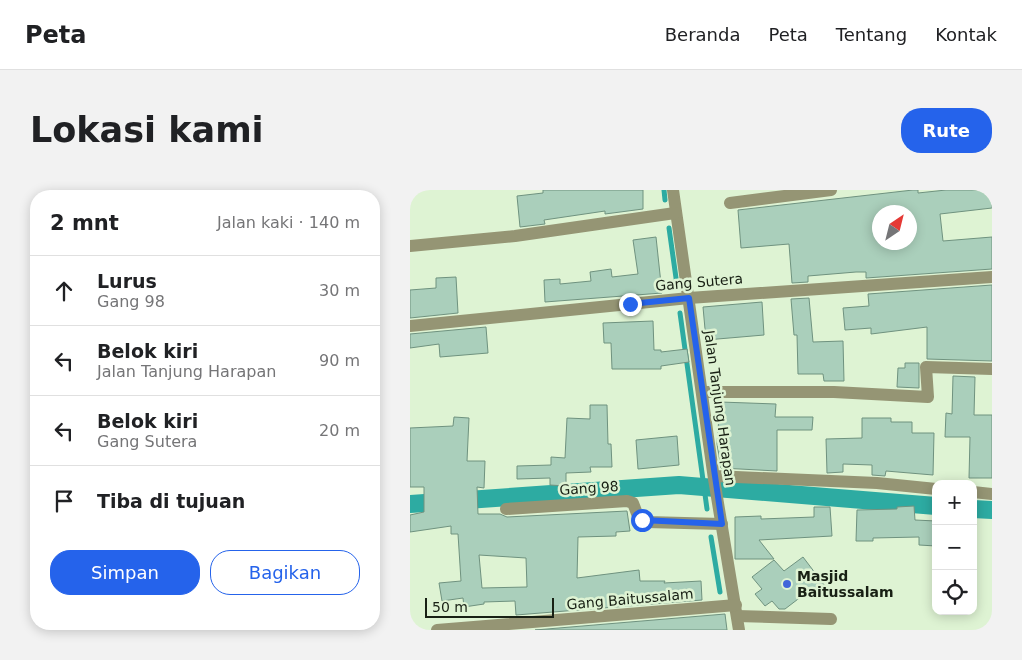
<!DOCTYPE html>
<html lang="id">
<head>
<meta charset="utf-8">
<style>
  :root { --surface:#fff; --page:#f2f2f2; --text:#202124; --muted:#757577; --line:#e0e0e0; --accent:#2563eb }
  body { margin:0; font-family:"DejaVu Sans",sans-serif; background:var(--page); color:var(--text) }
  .controls { position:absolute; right:15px; bottom:15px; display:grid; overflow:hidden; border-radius:10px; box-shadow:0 2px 12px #0003 }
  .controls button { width:45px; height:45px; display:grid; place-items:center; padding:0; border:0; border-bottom:1px solid var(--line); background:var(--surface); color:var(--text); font:25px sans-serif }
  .compass { position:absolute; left:462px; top:15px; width:45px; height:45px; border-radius:50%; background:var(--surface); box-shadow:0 2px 12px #0003; rotate:35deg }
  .scale { position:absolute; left:15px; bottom:12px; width:129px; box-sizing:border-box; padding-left:5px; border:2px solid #182014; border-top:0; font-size:14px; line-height:18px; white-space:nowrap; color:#182014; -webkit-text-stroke:4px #def3d3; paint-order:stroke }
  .stop { position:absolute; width:15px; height:15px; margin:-11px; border:4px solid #2563eb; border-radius:50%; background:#fff }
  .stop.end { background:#2563eb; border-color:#fff; box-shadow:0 1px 5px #0008 }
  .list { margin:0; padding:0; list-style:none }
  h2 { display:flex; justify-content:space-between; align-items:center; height:65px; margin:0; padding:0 20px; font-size:21px }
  h2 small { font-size:16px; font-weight:400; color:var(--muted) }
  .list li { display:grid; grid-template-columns:32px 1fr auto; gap:15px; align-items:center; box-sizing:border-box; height:70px; padding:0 20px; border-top:1px solid var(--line) }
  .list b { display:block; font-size:19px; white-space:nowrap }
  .list p { margin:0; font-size:16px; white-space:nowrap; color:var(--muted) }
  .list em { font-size:16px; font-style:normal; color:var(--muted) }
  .actions { display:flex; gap:10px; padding:15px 20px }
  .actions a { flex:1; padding:11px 0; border:1px solid var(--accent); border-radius:20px; text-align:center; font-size:18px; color:var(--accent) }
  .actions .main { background:var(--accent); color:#fff }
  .icon { flex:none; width:28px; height:28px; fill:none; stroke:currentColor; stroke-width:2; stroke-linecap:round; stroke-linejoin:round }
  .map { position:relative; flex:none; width:582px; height:440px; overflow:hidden; border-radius:20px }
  header { display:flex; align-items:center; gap:30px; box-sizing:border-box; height:70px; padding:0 25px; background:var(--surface); border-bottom:1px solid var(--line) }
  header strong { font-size:24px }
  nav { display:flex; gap:28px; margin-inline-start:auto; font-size:18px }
  .intro { display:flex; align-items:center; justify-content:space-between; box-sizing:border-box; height:120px; padding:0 30px }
  h1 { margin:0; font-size:35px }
  .button { padding:12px 22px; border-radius:20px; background:var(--accent); color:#fff; font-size:18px; font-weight:700 }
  main { display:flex; gap:30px; padding:0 30px }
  aside { flex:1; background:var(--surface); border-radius:20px; box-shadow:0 2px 12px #0003 }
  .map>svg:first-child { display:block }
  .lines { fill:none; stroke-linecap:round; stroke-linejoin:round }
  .stream { stroke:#2daba2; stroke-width:5 }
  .canal { stroke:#2daba2; stroke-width:18 }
  .building { fill:#aacfbb; stroke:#6f927f; fill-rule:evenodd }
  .street { stroke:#959574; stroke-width:12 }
  .route { stroke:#2563eb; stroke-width:6 }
  .poi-dot { fill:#4266d9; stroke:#def3d3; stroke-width:2 }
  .labels { text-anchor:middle; stroke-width:5; stroke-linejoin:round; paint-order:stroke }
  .street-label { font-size:14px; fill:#182014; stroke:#def3d3 }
  .poi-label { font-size:14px; font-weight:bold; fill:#182014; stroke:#def3d3; text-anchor:start }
</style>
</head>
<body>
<header>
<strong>Peta</strong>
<nav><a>Beranda</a><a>Peta</a><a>Tentang</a><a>Kontak</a></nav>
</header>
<div class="intro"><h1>Lokasi kami</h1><a class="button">Rute</a></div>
<main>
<aside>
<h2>2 mnt<small>Jalan kaki · 140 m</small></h2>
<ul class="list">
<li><svg class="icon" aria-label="ahead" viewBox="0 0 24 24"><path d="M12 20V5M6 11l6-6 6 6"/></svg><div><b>Lurus</b><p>Gang 98</p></div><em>30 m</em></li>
<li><svg class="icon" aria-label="left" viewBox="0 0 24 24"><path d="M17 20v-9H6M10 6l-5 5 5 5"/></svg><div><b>Belok kiri</b><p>Jalan Tanjung Harapan</p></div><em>90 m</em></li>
<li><svg class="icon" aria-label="left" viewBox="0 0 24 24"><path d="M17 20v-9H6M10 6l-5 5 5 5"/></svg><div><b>Belok kiri</b><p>Gang Sutera</p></div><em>20 m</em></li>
<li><svg class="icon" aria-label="arrive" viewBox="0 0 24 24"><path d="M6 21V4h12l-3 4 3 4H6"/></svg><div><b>Tiba di tujuan</b></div></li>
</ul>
<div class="actions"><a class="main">Simpan</a><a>Bagikan</a></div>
</aside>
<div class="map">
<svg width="582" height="440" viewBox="0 0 582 440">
  <rect width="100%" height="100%" fill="#def3d3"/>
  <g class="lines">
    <g class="stream">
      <path d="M254,0L255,10"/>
      <path d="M259,38L267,95"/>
      <path d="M270,123L297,319"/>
      <path d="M301,347L310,402"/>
    </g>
    <g class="canal">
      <path d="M0,314L269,295L526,316"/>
      <path d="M563,319L582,320"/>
    </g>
  </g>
  <g class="building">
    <path d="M133,0H233V19L195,24V21L134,30L135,34L110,37L107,6L133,3Z"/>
    <path d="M503,0H508V3L536,0H582V18L530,24L533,51L582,47V79L456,88V82H446L398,86V92L382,93L379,54L331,58L328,20ZM470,22H500V52H470Z"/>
    <path d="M246,47L252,103L135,112L134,90L150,89V94L181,91L180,82L201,79L202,87L228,84L223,50Z"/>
    <path d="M46,87L48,123L0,128V100L26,98V88Z"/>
    <path d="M582,95V171L517,169V137L461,144V138L435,140L433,118L459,116L458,104Z"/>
    <path d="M399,108L403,152L433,151L434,191H414L413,184H388L387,145H384L381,109Z"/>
    <path d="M352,112L354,145L296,150L293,117Z"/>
    <path d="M243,131L244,160H251V162L277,159L279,172L251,176V179H202L201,153H194L193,133Z"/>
    <path d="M76,137L78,163L30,167L29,154L0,158V144Z"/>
    <path d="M495,173H509V198L487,197L488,178H495Z"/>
    <path d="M543,186L565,187L564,225H582V288H559L560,247H535L536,223L542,224Z"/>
    <path d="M310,212L366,214L365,227H403L402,240H367V281L311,278L307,254Z"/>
    <path d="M180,215H197L198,254H201L202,277H180L181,282L156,283V296L140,295V288L107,289V276L141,275V267L155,268L157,228L180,229Z"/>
    <path d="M44,227L59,228L57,271H75L74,298L67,297L68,324H90L97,327L217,321L220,341L206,342V346L168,347L167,388L229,380L230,391H255L254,393L291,391L292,410L106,425L105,411L74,412V414L54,417L53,408L32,411L29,393L51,391L48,344H41V336L0,342V325L14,322V297H0V238L43,236ZM69,365L116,368L117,397L72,398Z"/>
    <path d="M452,228H481V232H502V243H524L523,285L476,281L475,286L462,285V275L433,274V282L417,283L416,249L452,248Z"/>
    <path d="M267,246L269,275L228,279L226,250Z"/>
    <path d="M504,316L505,330L526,331V356L509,355V347L463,348V351H446L447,320L487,319V317Z"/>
    <path d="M404,317H420L422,346L349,350L364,369H325V327L351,326V329L404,327Z"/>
    <path d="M393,367L415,396L400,408L396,403L375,419H369L362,411L355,416L345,404L352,399L342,387L364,370L374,381Z"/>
    <path d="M315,424L317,440H125Z"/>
  </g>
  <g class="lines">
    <g class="street">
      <path d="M263,0L304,289L329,440"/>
      <path d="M320,13L421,0"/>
      <path d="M0,56L105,46L265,23"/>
      <path d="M0,136L279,108L582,87"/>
      <path d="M292,202H424L518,207L516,177L582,179"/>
      <path d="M304,286L467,293L526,299"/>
      <path d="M563,302L582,304"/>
      <path d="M96,319L217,311L223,313L229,329L237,332L312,334"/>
      <path d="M327,426L421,429"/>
      <path d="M27,440L326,415"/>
    </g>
  </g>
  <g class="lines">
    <path class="route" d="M220,114L279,108L312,334L232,330"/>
  </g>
  <circle class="poi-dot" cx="377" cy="394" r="5"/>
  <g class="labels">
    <g class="street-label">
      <text transform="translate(289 92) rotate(-5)" y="5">Gang Sutera</text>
      <text transform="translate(310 218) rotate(82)" y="5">Jalan Tanjung Harapan</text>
      <text transform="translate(179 298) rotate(-4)" y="5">Gang 98</text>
      <text transform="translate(220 409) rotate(-5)" y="5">Gang Baitussalam</text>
    </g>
    <g class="poi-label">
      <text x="387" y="391">Masjid<tspan x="387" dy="16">Baitussalam</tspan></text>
    </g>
  </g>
</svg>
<div class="controls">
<button>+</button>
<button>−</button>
<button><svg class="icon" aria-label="locate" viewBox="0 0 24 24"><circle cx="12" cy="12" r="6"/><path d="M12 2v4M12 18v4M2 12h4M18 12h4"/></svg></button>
</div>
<svg class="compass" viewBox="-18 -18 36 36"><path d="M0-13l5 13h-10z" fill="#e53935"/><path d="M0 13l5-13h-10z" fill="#757577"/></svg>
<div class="scale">50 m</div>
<div class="stop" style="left:232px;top:330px"></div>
<div class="stop end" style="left:220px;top:114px"></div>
</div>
</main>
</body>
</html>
